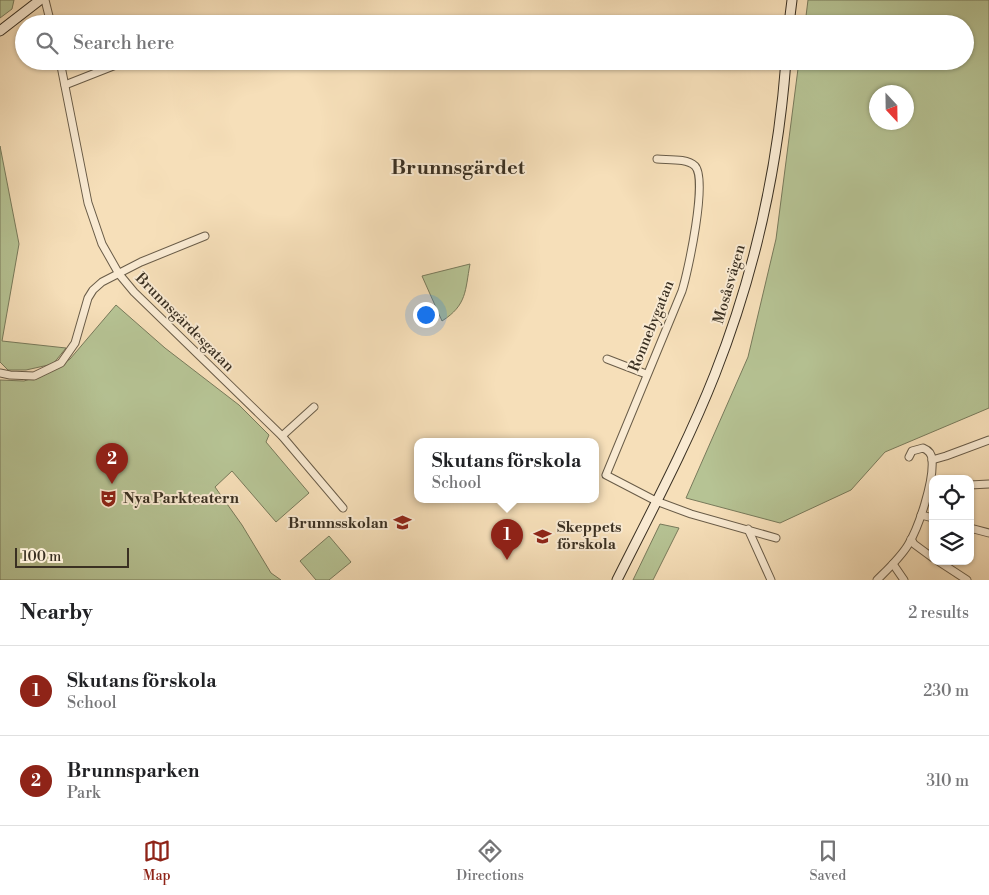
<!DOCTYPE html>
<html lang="en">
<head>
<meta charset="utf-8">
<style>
  :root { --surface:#fff; --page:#f6f6f6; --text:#202124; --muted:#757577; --line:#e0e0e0; --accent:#8f2418 }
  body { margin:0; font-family:"Libre Bodoni",serif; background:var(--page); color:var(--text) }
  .controls { position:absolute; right:15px; bottom:15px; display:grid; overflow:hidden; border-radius:10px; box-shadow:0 1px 4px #0004 }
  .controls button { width:45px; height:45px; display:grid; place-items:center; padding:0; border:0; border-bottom:1px solid var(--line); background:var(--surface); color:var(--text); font:25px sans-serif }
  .compass { position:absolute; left:869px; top:85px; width:45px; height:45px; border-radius:50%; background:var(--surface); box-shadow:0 1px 4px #0004; rotate:158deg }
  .scale { position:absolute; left:15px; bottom:12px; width:114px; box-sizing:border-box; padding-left:5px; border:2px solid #3a3022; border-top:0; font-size:14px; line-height:18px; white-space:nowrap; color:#3a3022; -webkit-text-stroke:4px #f9ead2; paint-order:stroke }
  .you { position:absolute; left:425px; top:314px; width:18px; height:18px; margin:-12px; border:4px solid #fff; border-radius:50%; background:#1a73e8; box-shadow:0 0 0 8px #1a73e833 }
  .badge { display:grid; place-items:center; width:32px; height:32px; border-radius:50%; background:var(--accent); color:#fff; font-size:16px; font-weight:700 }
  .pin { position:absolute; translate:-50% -41px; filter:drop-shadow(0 1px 2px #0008) }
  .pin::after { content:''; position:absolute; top:26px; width:18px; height:15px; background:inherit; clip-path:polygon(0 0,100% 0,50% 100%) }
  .popup { position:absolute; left:414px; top:438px; width:185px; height:65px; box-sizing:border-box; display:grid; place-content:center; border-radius:10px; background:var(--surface); filter:drop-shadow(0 1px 4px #0005); font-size:16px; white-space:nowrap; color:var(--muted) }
  .popup b { font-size:19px; color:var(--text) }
  .popup::after { content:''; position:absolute; left:50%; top:100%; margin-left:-10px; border:10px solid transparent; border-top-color:var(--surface) }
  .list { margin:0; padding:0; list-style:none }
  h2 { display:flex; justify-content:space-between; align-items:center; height:65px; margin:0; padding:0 20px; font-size:21px }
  h2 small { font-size:16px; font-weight:400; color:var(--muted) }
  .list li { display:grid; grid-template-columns:32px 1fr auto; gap:15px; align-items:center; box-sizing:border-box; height:90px; padding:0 20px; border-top:1px solid var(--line) }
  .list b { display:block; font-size:19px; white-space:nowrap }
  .list p { margin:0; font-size:16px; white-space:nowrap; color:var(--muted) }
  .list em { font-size:16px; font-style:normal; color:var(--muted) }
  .icon { flex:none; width:28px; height:28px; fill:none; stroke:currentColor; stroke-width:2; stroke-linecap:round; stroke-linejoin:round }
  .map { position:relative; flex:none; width:989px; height:580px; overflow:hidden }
  .search { position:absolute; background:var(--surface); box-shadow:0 1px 4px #0004; left:15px; right:15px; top:15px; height:55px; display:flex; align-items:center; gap:12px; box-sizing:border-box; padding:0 18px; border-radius:28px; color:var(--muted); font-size:19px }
  .sheet { height:245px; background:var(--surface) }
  nav { display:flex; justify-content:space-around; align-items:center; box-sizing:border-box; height:70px; border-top:1px solid var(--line); background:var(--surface); font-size:14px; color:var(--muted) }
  nav a { display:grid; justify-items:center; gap:2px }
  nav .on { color:var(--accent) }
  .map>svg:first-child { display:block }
  .green { fill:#b6c394; stroke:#787a5b; fill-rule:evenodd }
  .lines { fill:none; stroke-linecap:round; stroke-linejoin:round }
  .street-casing { stroke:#695c48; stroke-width:9 }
  .secondary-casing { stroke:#3a3022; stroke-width:11 }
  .street { stroke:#f9ead2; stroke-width:7 }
  .secondary { stroke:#f9ead2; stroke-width:9 }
  .labels { text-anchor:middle; stroke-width:4; stroke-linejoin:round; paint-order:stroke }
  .street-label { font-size:15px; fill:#3a3022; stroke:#f9ead2 }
  .poi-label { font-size:15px; font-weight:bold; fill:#3a3022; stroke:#f9ead2; text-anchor:start }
  .district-label { font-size:20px; font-weight:bold; fill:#3a3022; stroke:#f9ead2 }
</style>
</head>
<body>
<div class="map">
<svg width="989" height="580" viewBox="0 0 989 580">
  <rect width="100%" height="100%" fill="#f6dfb9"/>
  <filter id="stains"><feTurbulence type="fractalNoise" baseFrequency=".004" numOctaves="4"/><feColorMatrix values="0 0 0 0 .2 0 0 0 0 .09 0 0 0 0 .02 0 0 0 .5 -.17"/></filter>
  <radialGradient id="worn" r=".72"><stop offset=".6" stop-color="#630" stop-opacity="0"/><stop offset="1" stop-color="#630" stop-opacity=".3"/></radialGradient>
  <g class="green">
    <path d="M0,0H14L12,9L0,18Z"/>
    <path d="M808,0H989V408L885,452L851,490L780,523L686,498L748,357L776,239L799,61H965V24H805ZM876,92H906V122H876Z"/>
    <path d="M0,146L19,244L2,341L66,348L53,364L26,370H8L0,362Z"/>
    <path d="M470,264C465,291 467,305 442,321L422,276Z"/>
    <path d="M116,305L165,348L239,405L269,435L266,442L309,493L276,522L232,471L215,487L242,525L271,573L281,580H0V380L24,381L46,374L70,359Z"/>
    <path d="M660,524L679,528L653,580H633Z"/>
    <path d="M329,536L351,562L329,580H316L300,561Z"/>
  </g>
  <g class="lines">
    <defs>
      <g id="street">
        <path d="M45,0L51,24"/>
        <path d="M60,61L88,203L102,244L119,274L134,292L282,436L343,508"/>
        <path d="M65,85L126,61"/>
        <path d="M657,159C668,160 687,158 695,166C708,179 688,272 682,291L606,475L656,501L691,514L776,538"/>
        <path d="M607,359L646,374"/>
        <path d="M0,373L10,375L34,376L61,363L75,343L88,298L93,290L102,282L141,262L205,236"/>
        <path d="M282,436L314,407"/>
        <path d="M932,460L946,456L989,440"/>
        <path d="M970,485L989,484"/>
        <path d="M921,515L933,518"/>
        <path d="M970,528L989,533"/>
        <path d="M748,529L771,580"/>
        <path d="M911,539L914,544L933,558"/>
        <path d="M938,561L967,580"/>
        <path d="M893,564L904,580"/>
        <path d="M877,580C888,569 900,558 908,545C919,527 934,481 932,460C932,454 928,450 923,448L912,451L909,457"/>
      </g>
      <g id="secondary">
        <path d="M789,24L792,0"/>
        <path d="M0,31L40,0"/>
        <path d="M617,580C651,512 687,445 715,374C754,275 778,167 786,61"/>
      </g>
    </defs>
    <use href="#street" class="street-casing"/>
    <use href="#secondary" class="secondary-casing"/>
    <use href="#street" class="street"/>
    <use href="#secondary" class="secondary"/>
  </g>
  <defs>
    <symbol id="theatre-bare" viewBox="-9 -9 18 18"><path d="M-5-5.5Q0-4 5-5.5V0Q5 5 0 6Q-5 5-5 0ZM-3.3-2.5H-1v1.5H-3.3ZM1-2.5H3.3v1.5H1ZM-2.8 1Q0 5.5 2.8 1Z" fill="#8f2418" stroke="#f9ead2" stroke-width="2.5" paint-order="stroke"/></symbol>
    <symbol id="school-bare" viewBox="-9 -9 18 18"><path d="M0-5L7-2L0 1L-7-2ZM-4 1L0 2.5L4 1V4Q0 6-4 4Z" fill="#8f2418" stroke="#f9ead2" stroke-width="2.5" paint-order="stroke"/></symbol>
  </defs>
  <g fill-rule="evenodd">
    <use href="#theatre-bare" x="96" y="486" width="25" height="25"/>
    <use href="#school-bare" x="390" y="510" width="25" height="25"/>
    <use href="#school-bare" x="530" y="524" width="25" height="25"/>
  </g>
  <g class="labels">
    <g class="street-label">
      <text transform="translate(729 284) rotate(-74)" y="5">Mosåsvägen</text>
      <text transform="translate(185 322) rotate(45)" y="5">Brunnsgärdesgatan</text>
      <text transform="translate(651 326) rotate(-68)" y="5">Ronnebygatan</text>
    </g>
    <g class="poi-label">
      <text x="123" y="503">Nya Parkteatern</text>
      <text x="388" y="528" text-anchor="end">Brunnsskolan</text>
      <text x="557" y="532">Skeppets<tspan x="557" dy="17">förskola</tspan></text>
    </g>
    <g class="district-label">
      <text x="458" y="174">Brunnsgärdet</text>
    </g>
  </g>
  <rect width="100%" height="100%" filter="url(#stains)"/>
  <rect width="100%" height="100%" fill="url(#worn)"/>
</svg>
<div class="controls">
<button><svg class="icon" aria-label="locate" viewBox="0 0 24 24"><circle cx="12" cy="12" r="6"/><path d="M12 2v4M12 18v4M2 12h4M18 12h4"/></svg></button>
<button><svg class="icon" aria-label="layers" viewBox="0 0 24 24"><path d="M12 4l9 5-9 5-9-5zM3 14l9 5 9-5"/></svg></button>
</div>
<svg class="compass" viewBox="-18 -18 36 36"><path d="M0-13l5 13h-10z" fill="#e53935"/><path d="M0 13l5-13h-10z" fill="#757577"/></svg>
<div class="scale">100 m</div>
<div class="you"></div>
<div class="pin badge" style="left:507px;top:560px">1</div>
<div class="popup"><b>Skutans förskola</b>School</div>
<div class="pin badge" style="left:112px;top:484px">2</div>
<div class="search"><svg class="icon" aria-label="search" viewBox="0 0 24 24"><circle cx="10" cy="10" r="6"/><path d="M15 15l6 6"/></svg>Search here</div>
</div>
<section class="sheet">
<h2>Nearby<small>2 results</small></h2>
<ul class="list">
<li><span class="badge">1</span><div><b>Skutans förskola</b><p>School</p></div><em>230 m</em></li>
<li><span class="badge">2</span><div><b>Brunnsparken</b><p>Park</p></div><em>310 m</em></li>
</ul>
</section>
<nav>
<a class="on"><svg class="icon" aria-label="map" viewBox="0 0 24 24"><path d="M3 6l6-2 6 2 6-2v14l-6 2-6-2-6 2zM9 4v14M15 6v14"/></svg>Map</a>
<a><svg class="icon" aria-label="directions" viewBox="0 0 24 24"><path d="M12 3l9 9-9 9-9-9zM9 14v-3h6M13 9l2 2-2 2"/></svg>Directions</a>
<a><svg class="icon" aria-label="saved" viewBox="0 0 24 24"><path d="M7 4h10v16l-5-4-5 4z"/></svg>Saved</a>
</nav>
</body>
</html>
